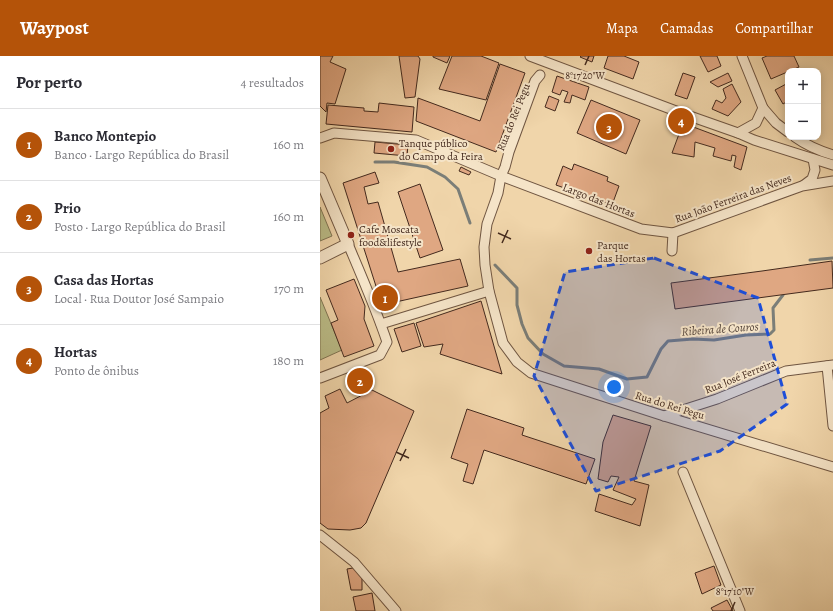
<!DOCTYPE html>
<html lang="pt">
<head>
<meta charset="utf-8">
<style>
  :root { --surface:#fff; --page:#f2f2f3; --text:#2b2b33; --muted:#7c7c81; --line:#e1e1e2; --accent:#b45309 }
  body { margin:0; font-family:Alegreya,serif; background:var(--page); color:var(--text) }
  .controls { position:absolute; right:12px; top:12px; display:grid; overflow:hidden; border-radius:8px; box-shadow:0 2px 10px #0003 }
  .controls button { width:36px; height:36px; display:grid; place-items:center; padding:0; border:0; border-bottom:1px solid var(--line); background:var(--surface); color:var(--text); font:20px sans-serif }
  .you { position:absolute; left:294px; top:331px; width:14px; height:14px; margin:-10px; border:3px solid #fff; border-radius:50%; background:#1a73e8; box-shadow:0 0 0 6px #1a73e833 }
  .badge { display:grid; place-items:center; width:26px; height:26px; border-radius:50%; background:var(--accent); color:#fff; font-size:13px; font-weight:700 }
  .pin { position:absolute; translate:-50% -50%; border:2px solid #fff; box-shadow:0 1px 4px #0006 }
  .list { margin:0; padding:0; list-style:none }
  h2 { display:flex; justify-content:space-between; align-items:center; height:52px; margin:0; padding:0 16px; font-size:17px }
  h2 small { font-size:13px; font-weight:400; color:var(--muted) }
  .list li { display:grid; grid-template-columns:26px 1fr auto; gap:12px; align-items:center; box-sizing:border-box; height:72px; padding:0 16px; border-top:1px solid var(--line) }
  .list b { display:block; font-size:15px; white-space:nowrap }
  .list p { margin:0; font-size:13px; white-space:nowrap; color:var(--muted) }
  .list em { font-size:13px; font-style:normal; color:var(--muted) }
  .map { position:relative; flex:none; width:513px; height:555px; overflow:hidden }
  header { display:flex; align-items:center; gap:24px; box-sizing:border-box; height:56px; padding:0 20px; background:var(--accent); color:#fff }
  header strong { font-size:19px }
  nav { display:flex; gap:22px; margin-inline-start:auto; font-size:14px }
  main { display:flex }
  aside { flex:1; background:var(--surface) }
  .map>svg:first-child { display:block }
  .green { fill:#bbbd88; stroke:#807453 }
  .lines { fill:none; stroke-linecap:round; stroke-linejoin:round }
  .stream { stroke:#7b7e78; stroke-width:3 }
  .building { fill:#dfa782; stroke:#442a1e }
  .minor-casing { stroke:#6f5541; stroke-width:11 }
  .tertiary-casing { stroke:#6f5541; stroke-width:13 }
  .minor { stroke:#f5e4c8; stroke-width:9 }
  .tertiary { stroke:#f5e4c8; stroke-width:11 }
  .marked { fill:#1d4ed8; fill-opacity:0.2; stroke:#1d4ed8; stroke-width:3; stroke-dasharray:8 5; stroke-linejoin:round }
  .ticks { fill:none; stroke:#442a1e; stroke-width:1.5 }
  .poi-dot { fill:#8f2418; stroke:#f5e4c8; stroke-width:1.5 }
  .labels { text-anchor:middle; stroke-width:4; stroke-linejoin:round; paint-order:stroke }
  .street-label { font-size:11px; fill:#442a1e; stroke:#f5e4c8 }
  .poi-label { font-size:11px; fill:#442a1e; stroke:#f5e4c8; text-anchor:start }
  .water-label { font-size:12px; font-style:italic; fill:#56463c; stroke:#f5e4c8 }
  .ticks-label { font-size:10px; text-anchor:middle; fill:#442a1e; stroke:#f5e4c8; stroke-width:4; stroke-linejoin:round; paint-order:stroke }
</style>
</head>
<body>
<header>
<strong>Waypost</strong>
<nav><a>Mapa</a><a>Camadas</a><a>Compartilhar</a></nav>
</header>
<main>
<aside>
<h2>Por perto<small>4 resultados</small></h2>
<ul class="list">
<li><span class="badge">1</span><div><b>Banco Montepio</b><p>Banco · Largo República do Brasil</p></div><em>160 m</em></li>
<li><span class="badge">2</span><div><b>Prio</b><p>Posto · Largo República do Brasil</p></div><em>160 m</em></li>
<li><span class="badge">3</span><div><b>Casa das Hortas</b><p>Local · Rua Doutor José Sampaio</p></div><em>170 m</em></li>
<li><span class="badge">4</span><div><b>Hortas</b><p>Ponto de ônibus</p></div><em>180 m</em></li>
</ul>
</aside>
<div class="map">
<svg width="513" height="555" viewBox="0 0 513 555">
  <rect width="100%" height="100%" fill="#f0d5aa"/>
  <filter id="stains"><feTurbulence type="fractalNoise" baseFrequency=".005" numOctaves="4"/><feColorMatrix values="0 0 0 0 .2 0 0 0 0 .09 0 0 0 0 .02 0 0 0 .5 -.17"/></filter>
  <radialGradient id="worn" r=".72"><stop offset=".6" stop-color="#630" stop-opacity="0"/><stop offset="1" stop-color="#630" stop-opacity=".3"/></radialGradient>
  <g class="green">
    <path d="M0,151L12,180L0,185Z"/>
    <path d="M0,241L22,294L0,304Z"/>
  </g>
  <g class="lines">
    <g class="stream">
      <path d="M55,106H74L107,111L125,121L138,133L150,167"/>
      <path d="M490,204L513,202"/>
      <path d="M175,209L197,232V249L202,268L208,282L223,298L244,310L279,313L307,323L327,321L341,293L348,285L373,283L394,284L426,279L450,278L454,274L453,252L463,239"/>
    </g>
  </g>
  <g class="building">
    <path d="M0,0H13L10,6L26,13L15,48L7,47L6,56L0,50Z"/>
    <path d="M79,0H98L100,3L95,41L85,42Z"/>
    <path d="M113,0H130L127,7L113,1Z"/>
    <path d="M132,0H161L179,7L166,44L119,33Z"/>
    <path d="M261,0H274L272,6L260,1Z"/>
    <path d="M288,0H304L319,6L313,23L284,12Z"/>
    <path d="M380,0H397L401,10L388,16Z"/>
    <path d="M447,0H474L479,11L451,23L442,2Z"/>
    <path d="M180,8L205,17L176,96L96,65L98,42L160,65Z"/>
    <path d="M363,17L375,21L367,43L355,39Z"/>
    <path d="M408,17L412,25L398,31L390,26Z"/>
    <path d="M237,20L269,31L265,44L252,39L250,47L244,46L248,36L242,34L240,39L232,36Z"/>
    <path d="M468,27V45L463,48L455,34Z"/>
    <path d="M412,28L421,46L408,60L392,53L396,44L402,47L406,42L403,33Z"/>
    <path d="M229,40L239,44L235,55L225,51Z"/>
    <path d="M271,44L320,64L306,98L257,77Z"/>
    <path d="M59,47L94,51L92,76L6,68L8,49L44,52V55L58,56Z"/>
    <path d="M368,69L427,91L421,114L414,111L416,100L412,99L411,105L393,100L395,92L375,86L374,101L352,97L359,78L365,79Z"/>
    <path d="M55,86L88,89L87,100L54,97Z"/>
    <path d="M254,108L288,121L287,125L299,130L292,149L236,129L243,110L252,114Z"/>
    <path d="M141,111L151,116L149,119L139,115Z"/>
    <path d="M55,116L59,127L44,131L48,148L58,146L78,216L140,203L148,230L62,249L23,127Z"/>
    <path d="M100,128L123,194L100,202L78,136Z"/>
    <path d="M512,205L513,232L355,253L351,227L442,215Z"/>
    <path d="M34,223L45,250L44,263L54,290L24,301L11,267L18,264L6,234Z"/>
    <path d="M161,245L182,318L120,298L123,288L104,291L96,267Z"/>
    <path d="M94,267L101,290L82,296L74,273Z"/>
    <path d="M20,333L27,347L52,334L94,355L46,467L41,472L30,474L8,473L0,467V357L9,352L5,340Z"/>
    <path d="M147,353L204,372L202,379L275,403L266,428L164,394L153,428L143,425L148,408L131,402Z"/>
    <path d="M293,359L331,370L314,425L329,429L320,470L275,455L279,438L312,449L316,443L293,434L299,421L291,420L288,426L278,423L283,386Z"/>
    <path d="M394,510L401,529L382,538L375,517Z"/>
    <path d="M33,512L42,521V534H31L27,513Z"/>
    <path d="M52,537L55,555H36L33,541Z"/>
    <path d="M407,544L413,555H393L391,552Z"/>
  </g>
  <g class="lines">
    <defs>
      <g id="minor">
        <path d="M210,0L364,58L418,77L434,84L513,109"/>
        <path d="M422,0L443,52L456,67L468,76"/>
        <path d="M220,19L215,25L189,96L185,111L181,120L178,137L167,168L164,191L165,209L169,235L183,287L197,306L211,317L344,360L513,411"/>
        <path d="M418,77L436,67L443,52"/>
        <path d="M475,81C486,89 500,95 513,99"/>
        <path d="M0,82L14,77L96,84L181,120L321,173L353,177L482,130L513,125"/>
        <path d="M484,129L492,123L495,114L493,103"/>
        <path d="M352,195L353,177"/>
        <path d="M61,268L169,235"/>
        <path d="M507,310L513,370"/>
        <path d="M0,322L60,299L67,286C56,253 42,221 28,188"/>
        <path d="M344,360L397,343L466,315L513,309"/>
        <path d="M363,416L420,555"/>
        <path d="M0,479L34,506L76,555"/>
      </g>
      <path id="tertiary" d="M0,122L28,188L0,202"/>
    </defs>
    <use href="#minor" class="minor-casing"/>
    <use href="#tertiary" class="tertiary-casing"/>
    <use href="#minor" class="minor"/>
    <use href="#tertiary" class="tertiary"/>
  </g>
  <path class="marked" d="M334,202L438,242L467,348L400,395L276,435L214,320L245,216Z"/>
  <path class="ticks" d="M265,9L269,0M178,177L191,183M182,187L188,174M76,396L89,402M80,405L86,393M411,555L415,546"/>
  <g class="poi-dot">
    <circle cx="71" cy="93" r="4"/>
    <circle cx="31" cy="179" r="4"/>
    <circle cx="269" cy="195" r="4"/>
  </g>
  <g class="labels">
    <g class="street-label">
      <text transform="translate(193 61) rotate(-68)" y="4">Rua do Rei Pegu</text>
      <text transform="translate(413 142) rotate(-20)" y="4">Rua João Ferreira das Neves</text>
      <text transform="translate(279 144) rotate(21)" y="4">Largo das Hortas</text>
      <text transform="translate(420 320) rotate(-22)" y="4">Rua José Ferreira</text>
      <text transform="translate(350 349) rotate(17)" y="4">Rua do Rei Pegu</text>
    </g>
    <g class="poi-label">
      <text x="79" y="91">Tanque público<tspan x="79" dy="13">do Campo da Feira</tspan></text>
      <text x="39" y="177">Cafe Moscata<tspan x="39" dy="13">food&amp;lifestyle</tspan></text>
      <text x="277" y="193">Parque<tspan x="277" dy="13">das Hortas</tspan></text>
    </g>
    <g class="water-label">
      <text transform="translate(400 273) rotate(-4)" y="4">Ribeira de Couros</text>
    </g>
  </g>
  <g class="ticks-label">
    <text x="265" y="23">8°17'20"W</text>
    <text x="415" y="539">8°17'10"W</text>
  </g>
  <rect width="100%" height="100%" filter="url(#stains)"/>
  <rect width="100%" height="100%" fill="url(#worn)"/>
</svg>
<div class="controls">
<button>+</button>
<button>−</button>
</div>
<div class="you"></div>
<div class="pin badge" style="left:65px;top:242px">1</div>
<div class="pin badge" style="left:40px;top:325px">2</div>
<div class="pin badge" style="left:289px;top:71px">3</div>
<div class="pin badge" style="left:361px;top:65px">4</div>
</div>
</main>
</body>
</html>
